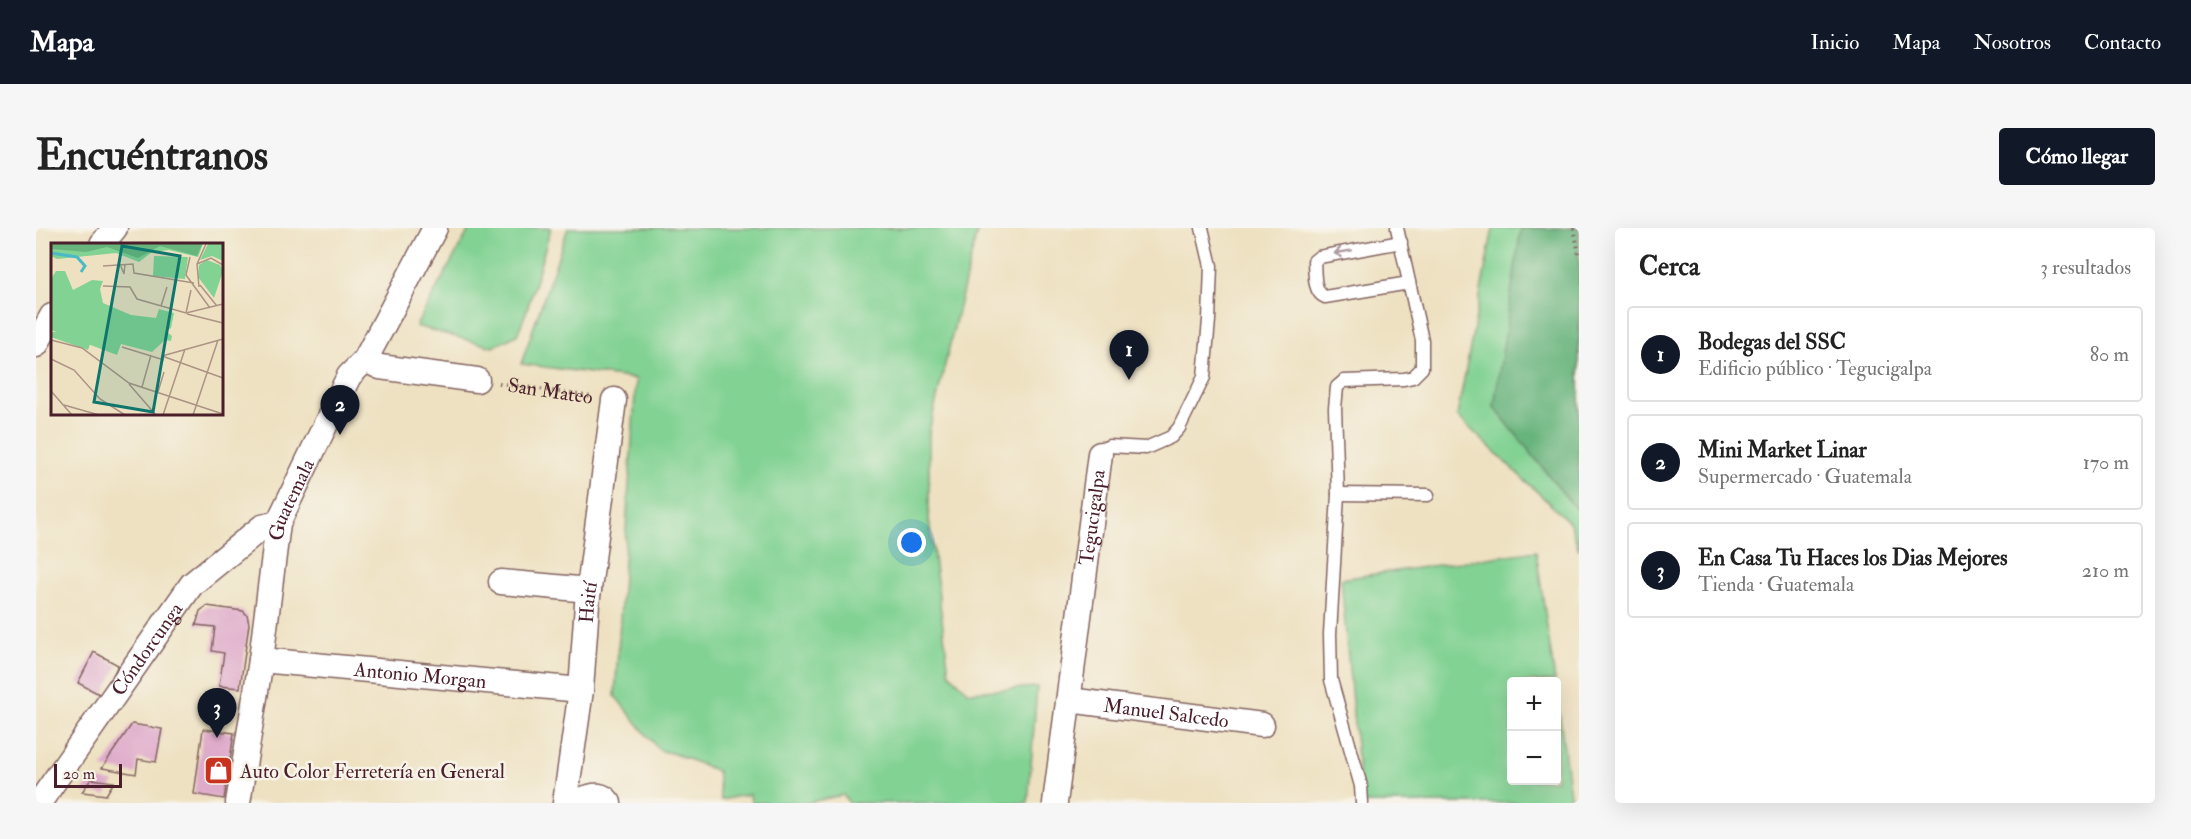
<!DOCTYPE html>
<html lang="es">
<head>
<meta charset="utf-8">
<style>
  :root { --surface:#fff; --page:#f6f6f6; --text:#222; --muted:#767676; --line:#e0e0e0; --accent:#111827 }
  body { margin:0; font-family:"IM FELL Double Pica",serif; background:var(--page); color:var(--text) }
  .controls { position:absolute; right:18px; bottom:18px; display:grid; overflow:hidden; border-radius:6px; box-shadow:0 6px 24px #0002 }
  .controls button { width:54px; height:54px; display:grid; place-items:center; padding:0; border:0; border-bottom:2px solid var(--line); background:var(--surface); color:var(--text); font:30px sans-serif }
  .scale { position:absolute; left:18px; bottom:15px; width:68px; box-sizing:border-box; padding-left:6px; border:3px solid #4a1f2b; border-top:0; font-size:16px; line-height:21px; white-space:nowrap; color:#4a1f2b; -webkit-text-stroke:4px #f7f3e8; paint-order:stroke }
  .you { position:absolute; left:876px; top:315px; width:21px; height:21px; margin:-15px; border:4px solid #fff; border-radius:50%; background:#1a73e8; box-shadow:0 0 0 9px #1a73e833 }
  .badge { display:grid; place-items:center; width:39px; height:39px; border-radius:50%; background:var(--accent); color:#fff; font-size:20px; font-weight:700 }
  .pin { position:absolute; translate:-50% -50px; filter:drop-shadow(0 2px 3px #0008) }
  .pin::after { content:''; position:absolute; top:32px; width:21px; height:18px; background:inherit; clip-path:polygon(0 0,100% 0,50% 100%) }
  .list { margin:0; padding:0; list-style:none }
  h2 { display:flex; justify-content:space-between; align-items:center; height:78px; margin:0; padding:0 24px; font-size:26px }
  h2 small { font-size:20px; font-weight:400; color:var(--muted) }
  .list li { display:grid; grid-template-columns:39px 1fr auto; gap:18px; align-items:center; box-sizing:border-box; height:96px; margin:0 12px 12px; padding:0 12px; border:2px solid var(--line); border-radius:6px }
  .list b { display:block; font-size:22px; white-space:nowrap }
  .list p { margin:0; font-size:20px; white-space:nowrap; color:var(--muted) }
  .list em { font-size:20px; font-style:normal; color:var(--muted) }
  .map { position:relative; flex:none; width:1543px; height:575px; overflow:hidden; border-radius:6px }
  header { display:flex; align-items:center; gap:36px; box-sizing:border-box; height:84px; padding:0 30px; background:var(--accent); color:#fff }
  header strong { font-size:28px }
  nav { display:flex; gap:33px; margin-inline-start:auto; font-size:21px }
  .intro { display:flex; align-items:center; justify-content:space-between; box-sizing:border-box; height:144px; padding:0 36px }
  h1 { margin:0; font-size:42px }
  .button { padding:15px 27px; border-radius:6px; background:var(--accent); color:#fff; font-size:21px; font-weight:700 }
  main { display:flex; gap:36px; padding:0 36px }
  aside { flex:1; background:var(--surface); border-radius:6px; box-shadow:0 6px 24px #0002 }
  .map>svg:first-child { display:block }
  .green { fill:#81d293; stroke:#66785f; stroke-width:1.5 }
  .forest { fill:#68b47d; stroke:#596a54; stroke-width:1.5 }
  .building { fill:#dfabcb }
  .lines { fill:none; stroke-linecap:round; stroke-linejoin:round }
  .lane-casing { stroke:#836360; stroke-width:15 }
  .street-casing { stroke:#836360; stroke-width:27 }
  .path { stroke:#836360; stroke-width:4; stroke-dasharray:1.5 4.5; stroke-linecap:butt }
  .lane { stroke:#fff; stroke-width:12 }
  .street { stroke:#fff; stroke-width:24 }
  .oneway { stroke:#ae9aa0 }
  .labels { text-anchor:middle; stroke-width:5; stroke-linejoin:round; paint-order:stroke }
  .street-label { font-size:20px; fill:#4a1f2b; stroke:#f7f3e8 }
  .poi-label { font-size:20px; fill:#4a1f2b; stroke:#f7f3e8; text-anchor:start }
  .inset-river { fill:none; stroke:#4cbac6; stroke-width:3 }
  .inset-road { fill:none; stroke:#ac9385; stroke-width:1.5 }
  .view { fill:#0f766e; fill-opacity:0.15; stroke:#0f766e; stroke-width:3 }
  .inset-edge { fill:none; stroke:#4a1f2b; stroke-width:3 }
</style>
</head>
<body>
<header>
<strong>Mapa</strong>
<nav><a>Inicio</a><a>Mapa</a><a>Nosotros</a><a>Contacto</a></nav>
</header>
<div class="intro"><h1>Encuéntranos</h1><a class="button">Cómo llegar</a></div>
<main>
<div class="map">
<svg width="1543" height="575" viewBox="0 0 1543 575">
  <rect width="100%" height="100%" fill="#f7f3e8"/>
  <filter id="ink" filterUnits="userSpaceOnUse"><feTurbulence type="fractalNoise" baseFrequency=".0167" numOctaves="2"/><feDisplacementMap in="SourceGraphic" scale="12" xChannelSelector="R" yChannelSelector="G"/><feConvolveMatrix kernelMatrix="1 2 1 2 8 2 1 2 1" color-interpolation-filters="sRGB"/></filter>
  <filter id="wash" filterUnits="userSpaceOnUse"><feTurbulence type="fractalNoise" baseFrequency=".008" numOctaves="4" result="noise"/><feDisplacementMap in="SourceGraphic" scale="24" xChannelSelector="R" yChannelSelector="G"/><feGaussianBlur stdDeviation="1.35" result="paint"/><feColorMatrix in="noise" values="0 0 0 0 0 0 0 0 0 0 0 0 0 0 0 0 0 1.4 0 .05"/><feComposite in="paint" operator="in"/></filter>
  <g filter="url(#wash)">
    <rect width="100%" height="100%" fill="#eee1c1"/>
    <g class="green">
      <path d="M434,0H515L491,82L481,107L457,119L380,98Z"/>
      <path d="M532,0H942L893,203V291L913,445L933,464L1001,459L992,575H813L807,567L770,575H715L714,566L685,572L681,543L642,527L623,522L579,468L600,151L485,136Z"/>
      <path d="M1457,0H1543V322L1534,295L1421,188Z"/>
      <path d="M1500,323L1519,453L1476,454V552H1520L1521,467L1535,575H1325L1305,351Z"/>
    </g>
    <path class="forest" d="M1485,0H1543V285L1458,179Z"/>
    <g id="blocks">
      <g class="building">
        <path d="M171,378L207,383L211,387L213,396L204,460L183,458L188,425L176,423L179,399L160,397L164,383Z"/>
        <path d="M58,424L82,437L67,468L42,455Z"/>
        <path d="M96,496L126,501L120,534L102,531L100,546L66,540Z"/>
        <path d="M167,501L198,505L188,571L158,566Z"/>
        <path d="M55,551L78,554L70,567L46,564Z"/>
      </g>
    </g>
  </g>
  <g filter="url(#ink)">
    <use href="#blocks" fill-opacity="0" stroke="#836360" stroke-width="1.5"/>
    <g class="lines">
      <defs>
        <g id="lane">
          <path d="M1365,14L1283,29L1278,33C1279,45 1277,64 1289,69L1373,55"/>
          <path d="M1064,226L1069,220L1073,218L1110,220L1135,209L1143,200L1168,149L1173,92L1175,38L1166,0"/>
          <path d="M1302,266L1392,267"/>
          <path d="M1326,575L1325,558L1295,452L1294,406L1302,266L1299,180L1301,159L1308,153L1368,151L1377,149L1386,140V112L1361,0"/>
        </g>
        <g id="street">
          <path d="M66,16L79,0"/>
          <path d="M0,117L16,88"/>
          <path d="M329,132L344,139L441,152"/>
          <path d="M465,354L553,362"/>
          <path id="s2" d="M225,432L545,462"/>
          <path id="s3" d="M1033,472L1226,497"/>
          <path id="s4" d="M3,575L156,356L226,299L242,295"/>
          <path id="s5" d="M202,575L225,432L242,295L313,148L329,132L399,0"/>
          <path id="s6" d="M529,575L545,462L551,376L578,172"/>
          <path d="M548,575V571C558,566 567,566 573,575"/>
          <path id="s7" d="M1019,575L1064,226"/>
        </g>
      </defs>
      <use href="#lane" class="lane-casing"/>
      <use href="#street" class="street-casing"/>
      <g class="path">
        <path d="M1538,0L1543,27"/>
        <path id="s1" d="M463,155L556,169"/>
      </g>
      <use href="#lane" class="lane"/>
      <use href="#street" class="street"/>
    </g>
    <defs><path id="oneway-shaft" d="M-6 0H5M1.5-3L5.5 0L1.5 3" fill="none" stroke-width="1.6" stroke-linecap="round" stroke-linejoin="round" transform="scale(1.5)"/></defs>
    <use class="oneway" href="#oneway-shaft" transform="translate(1307 24) rotate(170)"/>
  </g>
  <defs>
    <symbol id="shop-square" viewBox="-11 -11 22 22"><rect x="-9" y="-9" width="18" height="18" rx="4" fill="#c8321e" stroke="#f7f3e8"/><path d="M-5-2.5h2.3a2.7 3.5 0 0 1 5.4 0H5L5.5 6h-11ZM-1.5-2.5h3a1.5 2.3 0 0 0-3 0Z" fill="#fff"/></symbol>
  </defs>
  <g fill-rule="evenodd">
    <use href="#shop-square" x="166" y="526" width="33" height="33"/>
  </g>
  <g class="labels">
    <g class="street-label">
      <text dy="7" stroke="none"><textPath href="#s1" startOffset="52">San Mateo</textPath></text>
      <text dy="7" stroke="none"><textPath href="#s5" startOffset="309">Guatemala</textPath></text>
      <text dy="7" stroke="none"><textPath href="#s7" startOffset="288">Tegucigalpa</textPath></text>
      <text dy="7" stroke="none"><textPath href="#s6" startOffset="202">Haití</textPath></text>
      <text dy="7" stroke="none"><textPath href="#s4" startOffset="188">Cóndorcunga</textPath></text>
      <text dy="7" stroke="none"><textPath href="#s2" startOffset="160">Antonio Morgan</textPath></text>
      <text dy="7" stroke="none"><textPath href="#s3" startOffset="98">Manuel Salcedo</textPath></text>
    </g>
    <g class="poi-label">
      <text x="204" y="550">Auto Color Ferretería en General</text>
    </g>
  </g>
  <g transform="translate(15 15)">
    <rect width="172" height="172" fill="#eee1c1"/>
    <path d="M0,1H152L147,14L118,7L101,9L88,19L65,10L6,16L0,13ZM157,1H172V18L161,13L149,17ZM103,13L137,14L134,36L102,33ZM156,17L169,22L172,28L163,55L147,34L148,22ZM5,28H14L22,47L41,37L52,38L49,46L52,60L80,72L105,75L108,66L123,70L120,85L115,88L121,93L120,98L114,97L101,109L70,101L66,112L0,87V36ZM0,89H5L39,101L37,107L0,94Z" fill="#81d293"/>
    <path d="M0,1H151L146,13L109,3L87,15L56,4L35,9L1,6Z" fill="#68b47d"/>
    <path class="inset-river" d="M0,10L26,14L34,23L30,29"/>
    <path class="inset-road" d="M139,14L135,32L159,65M69,21L73,31L74,21M146,21L148,44M146,21L160,15L172,22M146,21L155,1M52,23L82,21L83,30L143,40M149,42L166,63M52,43L79,44L86,56L135,70L172,61M110,63L116,44M135,70L140,47M136,71L172,80M0,97L31,105L78,140L172,171M71,104L113,117M111,113L172,135M111,113L172,96M0,116L23,127L49,156L74,172M78,141L105,172M91,144L100,112M0,148L21,172M107,149L113,129M13,162L48,172M112,172L134,106M142,172L167,97"/>
    <path class="view" d="M71,3L129,13L102,169L43,159Z"/>
    <rect width="172" height="172" class="inset-edge"/>
  </g>
</svg>
<div class="controls">
<button>+</button>
<button>−</button>
</div>
<div class="scale">20 m</div>
<div class="you"></div>
<div class="pin badge" style="left:1093px;top:152px">1</div>
<div class="pin badge" style="left:304px;top:207px">2</div>
<div class="pin badge" style="left:181px;top:510px">3</div>
</div>
<aside>
<h2>Cerca<small>3 resultados</small></h2>
<ul class="list">
<li><span class="badge">1</span><div><b>Bodegas del SSC</b><p>Edificio público · Tegucigalpa</p></div><em>80 m</em></li>
<li><span class="badge">2</span><div><b>Mini Market Linar</b><p>Supermercado · Guatemala</p></div><em>170 m</em></li>
<li><span class="badge">3</span><div><b>En Casa Tu Haces los Dias Mejores</b><p>Tienda · Guatemala</p></div><em>210 m</em></li>
</ul>
</aside>
</main>
</body>
</html>
